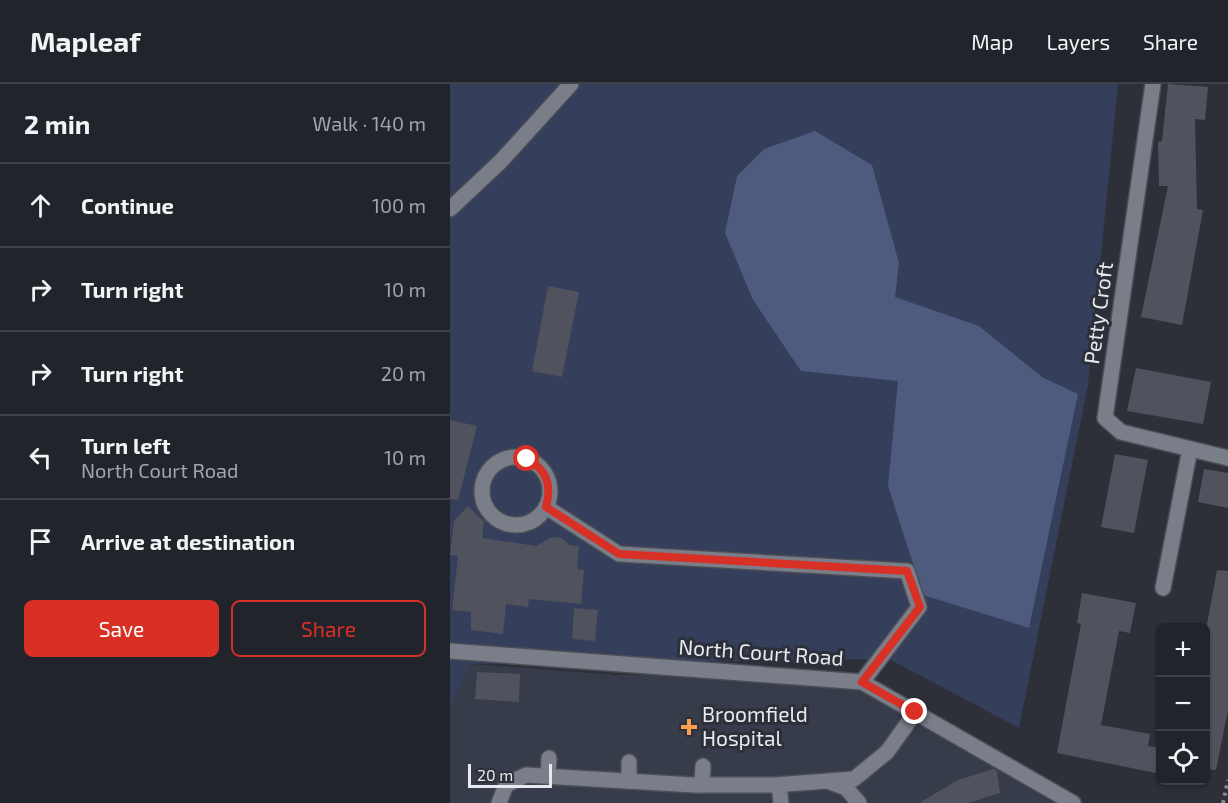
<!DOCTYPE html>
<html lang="en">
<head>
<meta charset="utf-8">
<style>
  :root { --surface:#22242b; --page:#2a2c33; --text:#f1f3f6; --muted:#a2a4a9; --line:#3f4147; --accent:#d93025 }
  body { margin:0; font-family:"Exo 2",sans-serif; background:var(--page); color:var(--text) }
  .controls { position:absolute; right:18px; bottom:18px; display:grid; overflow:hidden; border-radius:9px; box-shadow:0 2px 4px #0004 }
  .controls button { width:54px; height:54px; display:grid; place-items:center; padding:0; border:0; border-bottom:2px solid var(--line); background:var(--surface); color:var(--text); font:30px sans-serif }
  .scale { position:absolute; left:18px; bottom:15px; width:84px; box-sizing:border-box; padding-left:6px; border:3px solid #e6e9ef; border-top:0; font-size:16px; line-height:21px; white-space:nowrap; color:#e6e9ef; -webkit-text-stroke:4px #2d3039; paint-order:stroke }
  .stop { position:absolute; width:18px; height:18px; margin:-14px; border:4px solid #d93025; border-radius:50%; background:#fff }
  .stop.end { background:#d93025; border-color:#fff; box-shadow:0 2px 6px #0008 }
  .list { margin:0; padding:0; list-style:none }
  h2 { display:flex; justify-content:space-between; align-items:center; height:78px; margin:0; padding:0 24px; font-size:26px }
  h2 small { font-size:20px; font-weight:400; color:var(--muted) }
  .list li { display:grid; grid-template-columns:39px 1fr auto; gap:18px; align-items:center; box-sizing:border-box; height:84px; padding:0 24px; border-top:2px solid var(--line) }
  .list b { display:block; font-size:22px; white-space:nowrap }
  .list p { margin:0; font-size:20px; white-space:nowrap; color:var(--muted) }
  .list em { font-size:20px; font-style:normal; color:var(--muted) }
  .actions { display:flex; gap:12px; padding:18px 24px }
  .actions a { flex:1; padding:14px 0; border:2px solid var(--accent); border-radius:9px; text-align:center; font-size:21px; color:var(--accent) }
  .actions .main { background:var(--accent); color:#fff }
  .icon { flex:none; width:33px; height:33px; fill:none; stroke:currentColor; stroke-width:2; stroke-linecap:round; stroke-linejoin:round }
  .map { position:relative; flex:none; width:778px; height:719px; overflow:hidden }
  header { display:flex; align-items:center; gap:36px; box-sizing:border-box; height:84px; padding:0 30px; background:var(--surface); border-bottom:2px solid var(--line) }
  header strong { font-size:28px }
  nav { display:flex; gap:33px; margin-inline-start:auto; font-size:21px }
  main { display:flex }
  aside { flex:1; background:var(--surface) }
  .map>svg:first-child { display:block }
  .built { fill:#363c49 }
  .green { fill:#353e5a }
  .forest { fill:#4e5a7e }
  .building { fill:#50535d }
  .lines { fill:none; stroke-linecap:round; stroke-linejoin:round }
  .lane-casing { stroke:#4b4e56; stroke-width:18 }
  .street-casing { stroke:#4b4e56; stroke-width:18 }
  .path { stroke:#888b93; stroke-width:4; stroke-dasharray:3 4.5; stroke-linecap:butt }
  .lane { stroke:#7a7e89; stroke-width:15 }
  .street { stroke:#7a7e89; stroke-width:15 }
  .route { stroke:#d93025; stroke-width:8 }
  .poi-dot { fill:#fa9f4f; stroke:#2d3039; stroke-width:2 }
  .labels { text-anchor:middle; stroke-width:6; stroke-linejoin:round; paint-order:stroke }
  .street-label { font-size:21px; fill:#e6e9ef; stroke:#2d3039 }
  .poi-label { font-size:21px; fill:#e6e9ef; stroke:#2d3039; text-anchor:start }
</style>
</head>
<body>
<header>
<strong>Mapleaf</strong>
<nav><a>Map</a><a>Layers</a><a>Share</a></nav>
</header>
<main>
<aside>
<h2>2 min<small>Walk · 140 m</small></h2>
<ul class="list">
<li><svg class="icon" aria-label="ahead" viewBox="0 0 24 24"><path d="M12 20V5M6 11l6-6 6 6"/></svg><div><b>Continue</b></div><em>100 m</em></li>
<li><svg class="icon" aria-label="right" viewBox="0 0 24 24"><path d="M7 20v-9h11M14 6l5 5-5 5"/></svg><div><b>Turn right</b></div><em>10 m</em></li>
<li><svg class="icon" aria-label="right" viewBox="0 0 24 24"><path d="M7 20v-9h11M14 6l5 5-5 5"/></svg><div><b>Turn right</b></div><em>20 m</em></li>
<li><svg class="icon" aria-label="left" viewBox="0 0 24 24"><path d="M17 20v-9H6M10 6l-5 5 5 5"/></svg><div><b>Turn left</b><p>North Court Road</p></div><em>10 m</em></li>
<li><svg class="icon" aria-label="arrive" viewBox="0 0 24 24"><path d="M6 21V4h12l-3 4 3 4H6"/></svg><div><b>Arrive at destination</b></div></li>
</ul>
<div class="actions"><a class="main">Save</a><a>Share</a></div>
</aside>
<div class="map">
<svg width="778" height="719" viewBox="0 0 778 719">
  <rect width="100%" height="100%" fill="#2d3039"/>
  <path class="built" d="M20,580L166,591H253L410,605L528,670L604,719H0V615Z"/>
  <path class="green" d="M0,0H668L638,301L569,644L439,575L20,580L0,624Z"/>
  <path class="forest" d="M365,47L422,81L449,179L445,213L529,242L592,293L628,310L579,544L473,511L438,402L448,297L351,287L303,216L275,149L287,92L314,65Z"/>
  <g class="building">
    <path d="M718,0L758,3L755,36L745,35L747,125L753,126L732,241L691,233L718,102H709L708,58L712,57Z"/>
    <path d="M98,202L129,208L112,293L82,287Z"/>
    <path d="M686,284L761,298L753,340L677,327Z"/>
    <path d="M0,336L27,342L8,416L0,415Z"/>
    <path d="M665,370L698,376L684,449L651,443Z"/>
    <path d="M754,385L778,389V424L748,418Z"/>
    <path d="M18,422L34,438L32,454L86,462L102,453L112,454L119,461L129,462L127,485L134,486L131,520L79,515L78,523L56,520L53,550L21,546V528L2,526L8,472L0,471L4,437Z"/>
    <path d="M767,486L778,487V626L766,686L756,685V546Z"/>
    <path d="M632,509L686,519L680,549L669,547L651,641L700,650L698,662L711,664V690L607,669L631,540L627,539Z"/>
    <path d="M124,524L148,526L145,557L122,555Z"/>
    <path d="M27,588L70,590L69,618L25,615Z"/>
    <path d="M543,685L547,687L550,709L518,719H469L508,696Z"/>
  </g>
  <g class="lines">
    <defs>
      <g id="lane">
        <circle cx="66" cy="407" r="34"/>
        <path d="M96,423L169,470L457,487L469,523L412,598"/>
        <path d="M713,504L740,365"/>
        <path d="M98,691L99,674"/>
        <path d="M179,697V678"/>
        <path d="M380,698L396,704L409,719"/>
        <path d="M252,701L253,682"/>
        <path d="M329,701L331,719"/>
        <path d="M49,719L56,701L76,691L244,701H324L404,695L437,668L465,629"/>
      </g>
      <g id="street">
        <path d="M703,0L655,334L671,348L778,374"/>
        <path d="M0,125L51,77L121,0"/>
        <path d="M0,567L412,598L623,719"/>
      </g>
    </defs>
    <use href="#lane" class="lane-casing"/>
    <use href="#street" class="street-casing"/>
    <path class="path" d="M773,719L778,696"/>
    <use href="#lane" class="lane"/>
    <use href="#street" class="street"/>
  </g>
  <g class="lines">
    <path class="route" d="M77,375C97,386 102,401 96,423L169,470L457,487L470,523L412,598L465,628"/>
  </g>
  <path class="poi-dot" d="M236 634h6v6h6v6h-6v6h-6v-6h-6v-6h6z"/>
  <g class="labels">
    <g class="street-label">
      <text transform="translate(649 229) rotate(-82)" y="7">Petty Croft</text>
      <text transform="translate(311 569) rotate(4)" y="7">North Court Road</text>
    </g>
    <g class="poi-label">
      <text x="252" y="638">Broomfield<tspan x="252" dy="24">Hospital</tspan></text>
    </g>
  </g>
</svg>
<div class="controls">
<button>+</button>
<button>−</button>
<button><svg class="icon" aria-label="locate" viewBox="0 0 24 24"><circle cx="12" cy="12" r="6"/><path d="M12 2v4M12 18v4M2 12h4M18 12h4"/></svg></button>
</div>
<div class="scale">20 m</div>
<div class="stop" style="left:77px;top:375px"></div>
<div class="stop end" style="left:465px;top:628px"></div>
</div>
</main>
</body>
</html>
